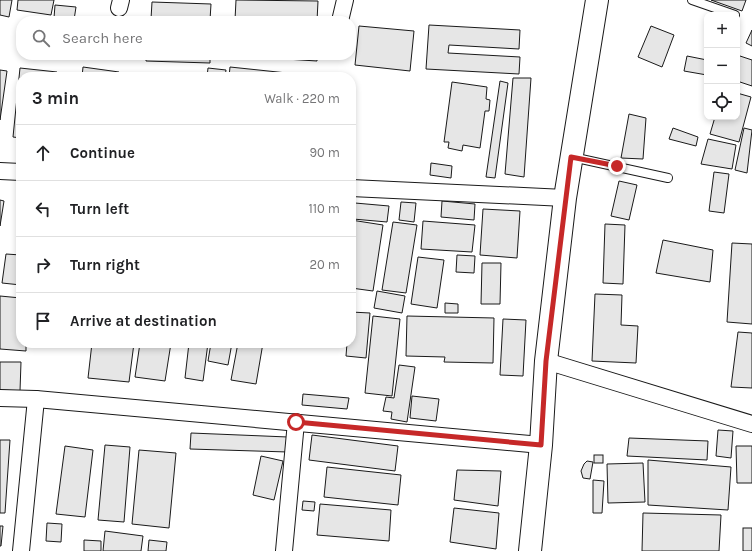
<!DOCTYPE html>
<html lang="en">
<head>
<meta charset="utf-8">
<style>
  :root { --surface:#fff; --page:#f2f2f2; --text:#202124; --muted:#757577; --line:#e0e0e0 }
  body { margin:0; font-family:Karla,sans-serif; background:var(--page); color:var(--text) }
  .controls { position:absolute; right:12px; top:12px; display:grid; overflow:hidden; border-radius:8px; box-shadow:0 2px 6px #0003 }
  .controls button { width:36px; height:36px; display:grid; place-items:center; padding:0; border:0; border-bottom:1px solid var(--line); background:var(--surface); color:var(--text); font:20px sans-serif }
  .stop { position:absolute; width:12px; height:12px; margin:-9px; border:3px solid #c62828; border-radius:50%; background:#fff }
  .stop.end { background:#c62828; border-color:#fff; box-shadow:0 1px 4px #0008 }
  .list { margin:0; padding:0; list-style:none }
  h2 { display:flex; justify-content:space-between; align-items:center; height:52px; margin:0; padding:0 16px; font-size:17px }
  h2 small { font-size:13px; font-weight:400; color:var(--muted) }
  .list li { display:grid; grid-template-columns:26px 1fr auto; gap:12px; align-items:center; box-sizing:border-box; height:56px; padding:0 16px; border-top:1px solid var(--line) }
  .list b { display:block; font-size:15px; white-space:nowrap }
  .list em { font-size:13px; font-style:normal; color:var(--muted) }
  .icon { flex:none; width:22px; height:22px; fill:none; stroke:currentColor; stroke-width:2; stroke-linecap:round; stroke-linejoin:round }
  .map { position:relative; flex:none; width:752px; height:551px; overflow:hidden }
  .search { position:absolute; background:var(--surface); box-shadow:0 2px 6px #0003; left:16px; top:16px; width:340px; height:44px; display:flex; align-items:center; gap:10px; box-sizing:border-box; padding:0 14px; border-radius:16px; color:var(--muted); font-size:15px }
  .panel { position:absolute; background:var(--surface); box-shadow:0 2px 6px #0003; left:16px; top:72px; width:340px; height:276px; border-radius:16px }
  .map>svg:first-child { display:block }
  .building { fill:#e6e6e6; stroke:#1a1a1a }
  .lines { fill:none; stroke-linecap:round; stroke-linejoin:round }
  .lane-casing { stroke:#1a1a1a; stroke-width:10 }
  .street-casing { stroke:#1a1a1a; stroke-width:18 }
  .secondary-casing { stroke:#1a1a1a; stroke-width:24 }
  .lane { stroke:#fff; stroke-width:8 }
  .street { stroke:#fff; stroke-width:16 }
  .secondary { stroke:#fff; stroke-width:22 }
  .route { stroke:#c62828; stroke-width:5 }
</style>
</head>
<body>
<div class="map">
<svg width="752" height="551" viewBox="0 0 752 551">
  <rect width="100%" height="100%" fill="#fff"/>
  <g class="building">
    <path d="M0,0H12L9,17L0,15Z"/>
    <path d="M18,0H54L51,15L17,10Z"/>
    <path d="M236,0L318,1L317,21L235,20Z"/>
    <path d="M711,0H746L742,11Z"/>
    <path d="M152,2L211,4L210,20L151,19Z"/>
    <path d="M55,5L76,7L74,20L54,18Z"/>
    <path d="M429,25L520,30L519,49L449,45L448,53L520,57L519,74L426,69Z"/>
    <path d="M359,26L414,31L410,71L355,65Z"/>
    <path d="M651,26L674,35L662,67L638,57Z"/>
    <path d="M752,30V46L746,43Z"/>
    <path d="M146,55H210V63L146,61Z"/>
    <path d="M222,55H317V61Z"/>
    <path d="M737,55L752,60V86L737,81Z"/>
    <path d="M687,56L707,60V75L684,71Z"/>
    <path d="M83,67L119,72V77H82Z"/>
    <path d="M230,67L287,73V77H229Z"/>
    <path d="M20,68L57,72L56,77H21V138L13,137Z"/>
    <path d="M208,68L226,70L225,77H207Z"/>
    <path d="M0,70L7,71L0,120Z"/>
    <path d="M513,78H531L524,177L505,174Z"/>
    <path d="M500,81L508,83L495,178L486,177Z"/>
    <path d="M452,82L487,87L486,99L490,100L489,111H485L480,148L463,145L462,151L448,148L449,142H444Z"/>
    <path d="M737,93L751,97L739,142L710,134L715,117H737Z"/>
    <path d="M629,114L646,118L643,159L621,158Z"/>
    <path d="M673,128L698,137L696,146L669,139Z"/>
    <path d="M744,128L752,130L747,173L735,170Z"/>
    <path d="M708,139L736,145L732,169L701,164Z"/>
    <path d="M431,163L452,166L451,178L430,175Z"/>
    <path d="M714,172L729,174L724,213L709,211Z"/>
    <path d="M619,181L637,185L629,220L611,216Z"/>
    <path d="M0,200L4,201L0,226Z"/>
    <path d="M442,201L475,204L474,220L441,217Z"/>
    <path d="M401,202L416,203L414,222L399,220Z"/>
    <path d="M355,203L389,206L387,222L353,219Z"/>
    <path d="M483,209L520,211L517,258L480,255Z"/>
    <path d="M351,220L383,225L373,291L351,288Z"/>
    <path d="M423,221L475,225L472,252L421,249Z"/>
    <path d="M393,222L417,225L406,293L382,290Z"/>
    <path d="M605,224L625,225L623,284L603,283Z"/>
    <path d="M21,226V252L17,251Z"/>
    <path d="M663,240L713,250L710,282L656,273Z"/>
    <path d="M732,243L752,244V324L727,322Z"/>
    <path d="M6,254L21,255V285L2,283Z"/>
    <path d="M457,255L475,256L474,273L456,272Z"/>
    <path d="M418,257L444,260L437,308L411,304Z"/>
    <path d="M482,263H501L500,304H481Z"/>
    <path d="M377,291L405,296L402,313L374,308Z"/>
    <path d="M595,294L622,295L621,325L638,326L636,363L592,361Z"/>
    <path d="M0,296L21,298V343H26V351L0,349Z"/>
    <path d="M445,303L458,304V313H445Z"/>
    <path d="M351,312L370,313L366,358L346,356L347,343H351Z"/>
    <path d="M373,316L400,319L392,396L365,393Z"/>
    <path d="M407,316L494,318L493,363L444,362L445,357L406,356Z"/>
    <path d="M503,319L526,320L523,376L500,375Z"/>
    <path d="M738,332L752,333V388L731,387Z"/>
    <path d="M92,343H134L129,382L88,378Z"/>
    <path d="M140,343H171L165,381L135,377Z"/>
    <path d="M189,343H208L203,381L185,378Z"/>
    <path d="M211,343H232L228,365L208,361Z"/>
    <path d="M238,343H263L256,384L231,380Z"/>
    <path d="M0,362H21L20,391L0,390Z"/>
    <path d="M399,365L415,367L407,422L391,419L392,412L383,411L386,397L394,398Z"/>
    <path d="M303,394L349,398L347,409L302,405Z"/>
    <path d="M412,396L439,399L436,421L410,418Z"/>
    <path d="M718,430L733,431L731,458L716,456Z"/>
    <path d="M191,433L288,437V452L190,449Z"/>
    <path d="M312,435L398,446L395,471L309,460Z"/>
    <path d="M629,438L708,441L707,460L627,456Z"/>
    <path d="M0,440H10L5,513H0Z"/>
    <path d="M105,445L130,447L124,522L98,520Z"/>
    <path d="M65,446L93,450L85,517L56,514Z"/>
    <path d="M736,446H752V483H737Z"/>
    <path d="M139,450L176,453L169,528L132,524Z"/>
    <rect x="594" y="455" width="9" height="8"/>
    <path d="M261,456L283,461L274,500L253,495Z"/>
    <path d="M648,460L731,467L728,510L648,505Z"/>
    <path d="M587,461L593,462L590,479L583,478L581,471L584,464Z"/>
    <path d="M643,463L645,502L608,503L607,464Z"/>
    <path d="M327,467L401,475L398,505L324,497Z"/>
    <path d="M457,470L501,471L498,506L454,500Z"/>
    <path d="M593,480L604,481L602,513H593Z"/>
    <path d="M303,501L315,502L314,511L302,510Z"/>
    <path d="M320,504L391,510L389,541L317,535Z"/>
    <path d="M454,508L499,513L496,549L450,542Z"/>
    <path d="M643,513L721,515L719,551H642Z"/>
    <path d="M47,523L62,524L61,542L46,541Z"/>
    <path d="M0,526H3L1,546H0Z"/>
    <rect x="743" y="528" width="9" height="23"/>
    <path d="M105,531L143,536L141,551H103Z"/>
    <path d="M84,540L101,541V551H84Z"/>
    <path d="M149,540L167,542L166,551H148Z"/>
  </g>
  <g class="lines">
    <defs>
      <g id="lane">
        <path d="M692,0L735,15"/>
        <path d="M572,157L668,178"/>
      </g>
      <g id="street">
        <path d="M119,8L121,0"/>
        <path d="M340,21L345,0"/>
        <path d="M0,171L21,172"/>
        <path d="M351,188L565,198"/>
        <path d="M546,361L752,424"/>
        <path d="M0,398L36,399L541,445"/>
        <path d="M21,551L36,399"/>
        <path d="M284,551L296,422"/>
      </g>
      <path id="secondary" d="M530,551L541,445L546,361L565,198L597,0"/>
    </defs>
    <use href="#lane" class="lane-casing"/>
    <use href="#street" class="street-casing"/>
    <use href="#secondary" class="secondary-casing"/>
    <use href="#lane" class="lane"/>
    <use href="#street" class="street"/>
    <use href="#secondary" class="secondary"/>
  </g>
  <g class="lines">
    <path class="route" d="M296,422L541,445L546,361L571,157L617,166"/>
  </g>
</svg>
<div class="controls">
<button>+</button>
<button>−</button>
<button><svg class="icon" aria-label="locate" viewBox="0 0 24 24"><circle cx="12" cy="12" r="6"/><path d="M12 2v4M12 18v4M2 12h4M18 12h4"/></svg></button>
</div>
<div class="stop" style="left:296px;top:422px"></div>
<div class="stop end" style="left:617px;top:166px"></div>
<div class="search"><svg class="icon" aria-label="search" viewBox="0 0 24 24"><circle cx="10" cy="10" r="6"/><path d="M15 15l6 6"/></svg>Search here</div>
<section class="panel">
<h2>3 min<small>Walk · 220 m</small></h2>
<ul class="list">
<li><svg class="icon" aria-label="ahead" viewBox="0 0 24 24"><path d="M12 20V5M6 11l6-6 6 6"/></svg><div><b>Continue</b></div><em>90 m</em></li>
<li><svg class="icon" aria-label="left" viewBox="0 0 24 24"><path d="M17 20v-9H6M10 6l-5 5 5 5"/></svg><div><b>Turn left</b></div><em>110 m</em></li>
<li><svg class="icon" aria-label="right" viewBox="0 0 24 24"><path d="M7 20v-9h11M14 6l5 5-5 5"/></svg><div><b>Turn right</b></div><em>20 m</em></li>
<li><svg class="icon" aria-label="arrive" viewBox="0 0 24 24"><path d="M6 21V4h12l-3 4 3 4H6"/></svg><div><b>Arrive at destination</b></div></li>
</ul>
</section>
</div>
</body>
</html>
